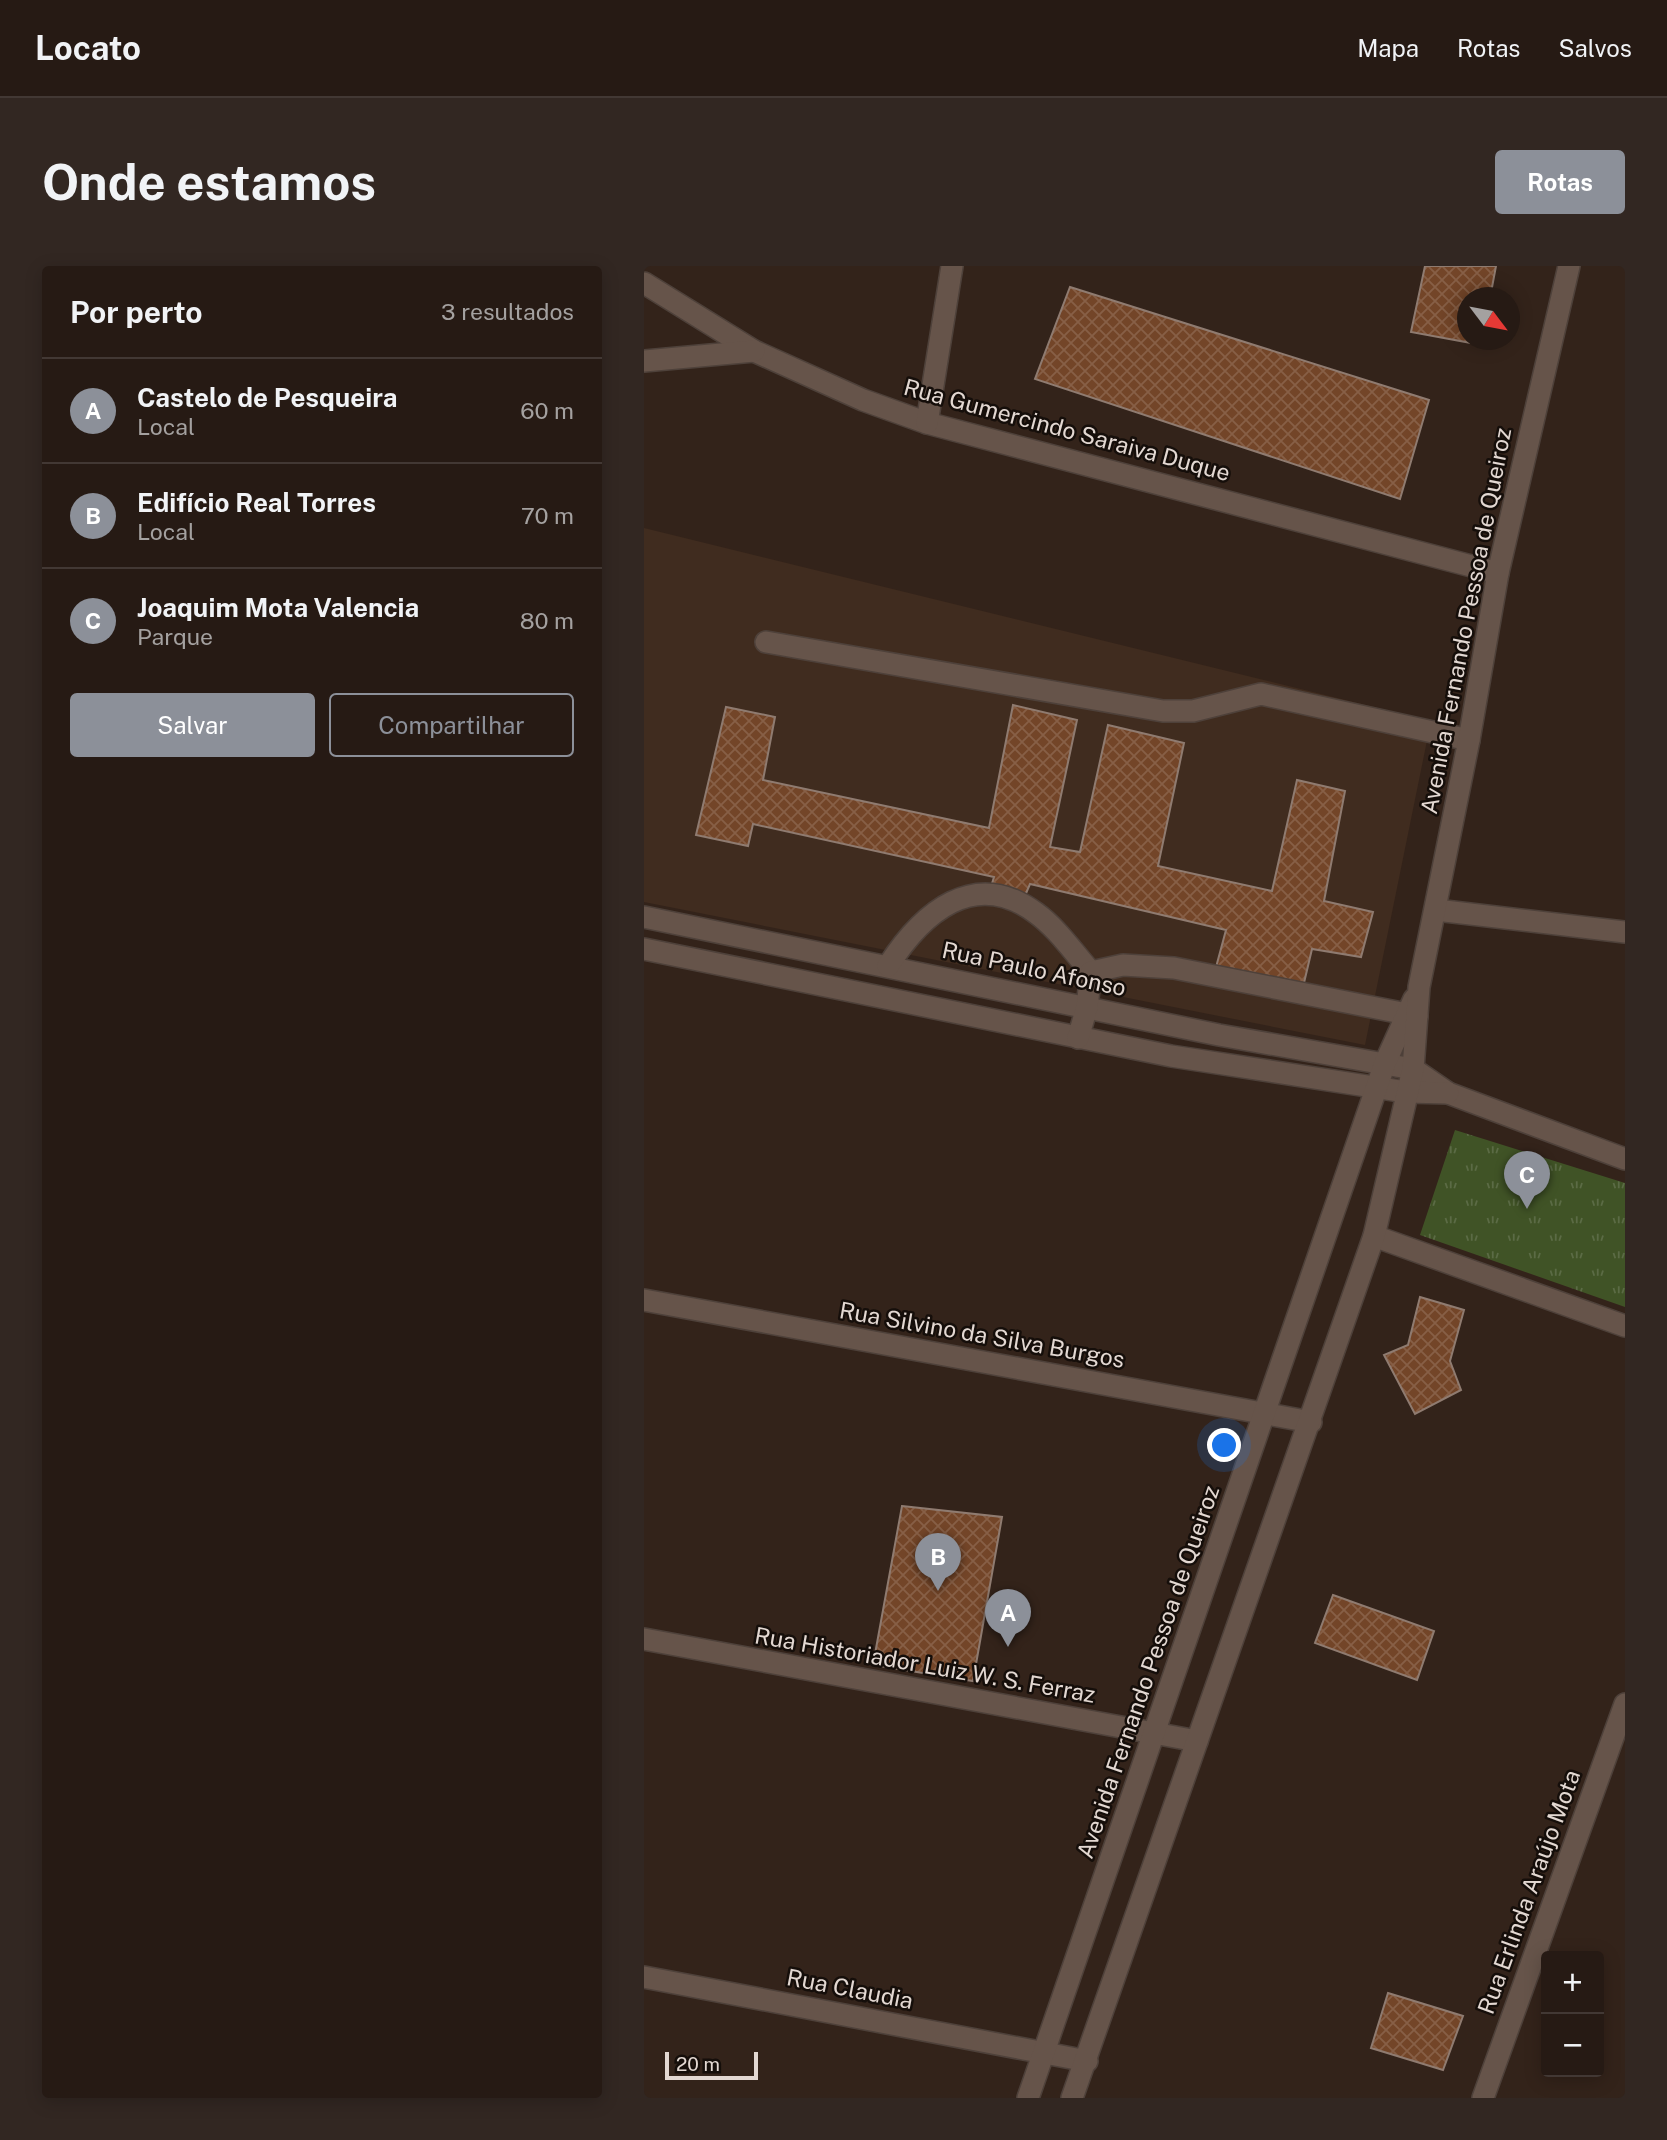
<!DOCTYPE html>
<html lang="pt">
<head>
<meta charset="utf-8">
<style>
  :root { --surface:#261a14; --page:#322722; --text:#f1f3f6; --muted:#a4a1a0; --line:#423834; --accent:#8c9099 }
  body { margin:0; font-family:"Public Sans",sans-serif; background:var(--page); color:var(--text) }
  .controls { position:absolute; right:21px; bottom:21px; display:grid; overflow:hidden; border-radius:7px; box-shadow:0 4px 18px #0003 }
  .controls button { width:63px; height:63px; display:grid; place-items:center; padding:0; border:0; border-bottom:2px solid var(--line); background:var(--surface); color:var(--text); font:35px sans-serif }
  .compass { position:absolute; left:813px; top:21px; width:63px; height:63px; border-radius:50%; background:var(--surface); box-shadow:0 4px 18px #0003; rotate:122deg }
  .scale { position:absolute; left:21px; bottom:18px; width:93px; box-sizing:border-box; padding-left:7px; border:4px solid #e3d8d2; border-top:0; font-size:19px; line-height:24px; white-space:nowrap; color:#e3d8d2; -webkit-text-stroke:5px #150e0a; paint-order:stroke }
  .you { position:absolute; left:581px; top:1180px; width:24px; height:24px; margin:-18px; border:5px solid #fff; border-radius:50%; background:#1a73e8; box-shadow:0 0 0 10px #1a73e833 }
  .badge { display:grid; place-items:center; width:46px; height:46px; border-radius:50%; background:var(--accent); color:#fff; font-size:23px; font-weight:700 }
  .pin { position:absolute; translate:-50% -58px; filter:drop-shadow(0 2px 4px #0008) }
  .pin::after { content:''; position:absolute; top:37px; width:24px; height:21px; background:inherit; clip-path:polygon(0 0,100% 0,50% 100%) }
  .list { margin:0; padding:0; list-style:none }
  h2 { display:flex; justify-content:space-between; align-items:center; height:91px; margin:0; padding:0 28px; font-size:30px }
  h2 small { font-size:23px; font-weight:400; color:var(--muted) }
  .list li { display:grid; grid-template-columns:46px 1fr auto; gap:21px; align-items:center; box-sizing:border-box; height:105px; padding:0 28px; border-top:2px solid var(--line) }
  .list b { display:block; font-size:26px; white-space:nowrap }
  .list p { margin:0; font-size:23px; white-space:nowrap; color:var(--muted) }
  .list em { font-size:23px; font-style:normal; color:var(--muted) }
  .actions { display:flex; gap:14px; padding:21px 28px }
  .actions a { flex:1; padding:16px 0; border:2px solid var(--accent); border-radius:7px; text-align:center; font-size:24px; color:var(--accent) }
  .actions .main { background:var(--accent); color:#fff }
  .map { position:relative; flex:none; width:981px; height:1832px; overflow:hidden; border-radius:7px }
  header { display:flex; align-items:center; gap:42px; box-sizing:border-box; height:98px; padding:0 35px; background:var(--surface); border-bottom:2px solid var(--line) }
  header strong { font-size:33px }
  nav { display:flex; gap:38px; margin-inline-start:auto; font-size:24px }
  .intro { display:flex; align-items:center; justify-content:space-between; box-sizing:border-box; height:168px; padding:0 42px }
  h1 { margin:0; font-size:49px }
  .button { padding:18px 32px; border-radius:7px; background:var(--accent); color:#fff; font-size:24px; font-weight:700 }
  main { display:flex; gap:42px; padding:0 42px }
  aside { flex:1; background:var(--surface); border-radius:7px; box-shadow:0 4px 18px #0003 }
  .map>svg:first-child { display:block }
  .built { fill:#402c1f }
  .park { fill:url(#park-tufts) }
  .building { fill:url(#building-cross-hatch); stroke:#8f7b70; stroke-width:2 }
  .lines { fill:none; stroke-linecap:round; stroke-linejoin:round }
  .minor-casing { stroke:#4e413a; stroke-width:24 }
  .minor { stroke:#66544a; stroke-width:21 }
  .labels { text-anchor:middle; stroke-width:5; stroke-linejoin:round; paint-order:stroke }
  .street-label { font-size:23px; fill:#e3d8d2; stroke:#150e0a }
</style>
</head>
<body>
<header>
<strong>Locato</strong>
<nav><a>Mapa</a><a>Rotas</a><a>Salvos</a></nav>
</header>
<div class="intro"><h1>Onde estamos</h1><a class="button">Rotas</a></div>
<main>
<aside>
<h2>Por perto<small>3 resultados</small></h2>
<ul class="list">
<li><span class="badge">A</span><div><b>Castelo de Pesqueira</b><p>Local</p></div><em>60 m</em></li>
<li><span class="badge">B</span><div><b>Edifício Real Torres</b><p>Local</p></div><em>70 m</em></li>
<li><span class="badge">C</span><div><b>Joaquim Mota Valencia</b><p>Parque</p></div><em>80 m</em></li>
</ul>
<div class="actions"><a class="main">Salvar</a><a>Compartilhar</a></div>
</aside>
<div class="map">
<svg width="981" height="1832" viewBox="0 0 981 1832">
  <defs>
    <pattern id="park-tufts" width="24" height="20" patternUnits="userSpaceOnUse" patternTransform="scale(1.75)"><rect width="24" height="20" fill="#405326"/><path d="M3 7l-1-3M5 7V3M7 7l1-3M15 17l-1-3M17 17v-4M19 17l1-3" fill="none" stroke="#5b6b45"/></pattern>
    <pattern id="building-cross-hatch" width="8" height="8" patternUnits="userSpaceOnUse" patternTransform="scale(1.75)"><rect width="8" height="8" fill="#734528"/><path d="M0 0l8 8M0 8l8-8" fill="none" stroke="#875f46"/></pattern>
  </defs>
  <rect width="100%" height="100%" fill="#33231a"/>
  <path class="built" d="M0,262L787,455L721,779L0,636Z"/>
  <path class="park" d="M811,864L981,917V1041L776,969Z"/>
  <g class="building">
    <path d="M781,0H852L846,32H824V74H839L838,79L767,66Z"/>
    <path d="M426,21L785,134L756,233L391,113Z"/>
    <path d="M369,439L433,454L406,581L436,586L464,459L540,477L514,600L628,625L653,514L701,525L680,635L729,646L717,691L668,683L659,721L571,705L582,664L386,618L380,632L346,624L350,611L109,558L104,580L52,569L82,441L131,451L119,514L345,562Z"/>
    <path d="M776,1031L820,1044L806,1095L817,1124L771,1148L740,1089L764,1079Z"/>
    <path d="M258,1240L358,1251L329,1415L229,1399Z"/>
    <path d="M689,1329L790,1365L773,1414L671,1377Z"/>
    <path d="M744,1727L819,1750L799,1804L727,1782Z"/>
  </g>
  <g class="lines">
    <defs>
      <g id="minor">
        <path d="M0,17L110,85L219,134L283,157L854,307"/>
        <path d="M0,95L110,85"/>
        <path d="M283,157L308,0"/>
        <path d="M122,376L519,445H549L617,428L825,474"/>
        <path d="M792,644L981,666"/>
        <path d="M0,651L575,769L769,803L804,827L981,893"/>
        <path d="M0,683L527,790L762,826L804,827"/>
        <path d="M244,700C278,647 330,601 392,647C413,662 430,687 447,706"/>
        <path d="M434,772L443,741L447,706L479,699L530,702L773,750"/>
        <path d="M730,970L981,1060"/>
        <path d="M0,1034L667,1156"/>
        <path d="M0,1373L553,1475"/>
        <path d="M0,1711L443,1795"/>
        <path d="M384,1832L741,797L770,733"/>
        <path d="M428,1832L730,970L769,803L775,721L825,474L854,307L925,0"/>
        <path d="M839,1832L981,1438"/>
      </g>
    </defs>
    <use href="#minor" class="minor-casing"/>
    <use href="#minor" class="minor"/>
  </g>
  <g class="labels">
    <g class="street-label">
      <text transform="translate(423 164) rotate(15)" y="8">Rua Gumercindo Saraiva Duque</text>
      <text transform="translate(822 355) rotate(-79)" y="8">Avenida Fernando Pessoa de Queiroz</text>
      <text transform="translate(390 703) rotate(12)" y="8">Rua Paulo Afonso</text>
      <text transform="translate(338 1069) rotate(10)" y="8">Rua Silvino da Silva Burgos</text>
      <text transform="translate(281 1399) rotate(10)" y="8">Rua Historiador Luiz W. S. Ferraz</text>
      <text transform="translate(504 1406) rotate(-71)" y="8">Avenida Fernando Pessoa de Queiroz</text>
      <text transform="translate(885 1626) rotate(-70)" y="8">Rua Erlinda Araújo Mota</text>
      <text transform="translate(206 1723) rotate(11)" y="8">Rua Claudia</text>
    </g>
  </g>
</svg>
<div class="controls">
<button>+</button>
<button>−</button>
</div>
<svg class="compass" viewBox="-18 -18 36 36"><path d="M0-13l5 13h-10z" fill="#e53935"/><path d="M0 13l5-13h-10z" fill="#a4a1a0"/></svg>
<div class="scale">20 m</div>
<div class="you"></div>
<div class="pin badge" style="left:364px;top:1381px">A</div>
<div class="pin badge" style="left:294px;top:1325px">B</div>
<div class="pin badge" style="left:883px;top:943px">C</div>
</div>
</main>
</body>
</html>
